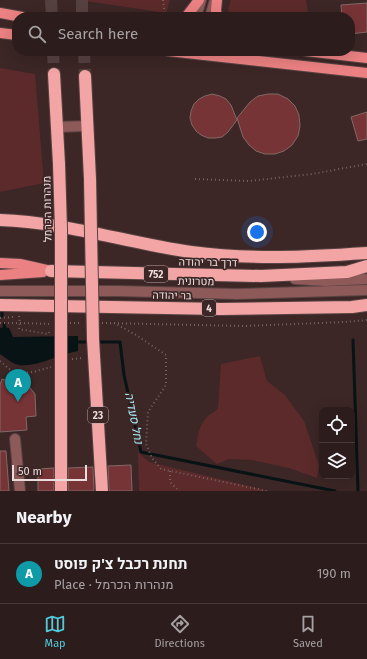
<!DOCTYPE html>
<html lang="en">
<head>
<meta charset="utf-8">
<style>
  :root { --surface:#2d1c1c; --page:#392929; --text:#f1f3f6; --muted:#a7a1a3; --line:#483a3b; --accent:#53cadc }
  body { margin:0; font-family:"Fira Sans",Heebo,sans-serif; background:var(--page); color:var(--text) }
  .controls { position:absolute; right:12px; bottom:12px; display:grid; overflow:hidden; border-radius:8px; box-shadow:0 4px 16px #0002 }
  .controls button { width:36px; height:36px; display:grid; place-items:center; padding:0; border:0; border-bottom:1px solid var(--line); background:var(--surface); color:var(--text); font:20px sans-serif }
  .scale { position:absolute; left:12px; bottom:10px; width:75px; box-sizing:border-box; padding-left:4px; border:2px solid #ebdcdc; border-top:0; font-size:11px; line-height:14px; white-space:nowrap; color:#ebdcdc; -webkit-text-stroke:3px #3c2626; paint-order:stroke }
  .you { position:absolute; left:257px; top:232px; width:14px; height:14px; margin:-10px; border:3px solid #fff; border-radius:50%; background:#1a73e8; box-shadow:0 0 0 6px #1a73e833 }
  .badge { display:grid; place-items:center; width:26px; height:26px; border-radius:50%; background:var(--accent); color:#fff; font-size:13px; font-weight:700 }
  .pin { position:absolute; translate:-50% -33px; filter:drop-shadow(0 1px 2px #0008) }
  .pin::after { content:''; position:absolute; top:21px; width:14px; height:12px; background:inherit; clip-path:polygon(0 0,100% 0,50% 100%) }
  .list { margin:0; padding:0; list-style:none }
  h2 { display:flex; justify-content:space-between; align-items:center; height:52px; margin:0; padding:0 16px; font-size:17px }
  h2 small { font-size:13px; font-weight:400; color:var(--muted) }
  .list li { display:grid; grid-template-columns:26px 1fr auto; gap:12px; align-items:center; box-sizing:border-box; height:60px; padding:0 16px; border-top:1px solid var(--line) }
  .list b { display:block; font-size:15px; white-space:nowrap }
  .list p { margin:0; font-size:13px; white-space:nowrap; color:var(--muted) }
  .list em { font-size:13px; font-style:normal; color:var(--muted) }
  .icon { flex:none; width:22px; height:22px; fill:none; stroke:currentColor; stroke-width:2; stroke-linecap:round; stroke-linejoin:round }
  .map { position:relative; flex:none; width:367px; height:491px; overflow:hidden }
  .search { position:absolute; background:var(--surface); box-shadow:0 4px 16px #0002; left:12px; right:12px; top:12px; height:44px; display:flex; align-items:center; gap:10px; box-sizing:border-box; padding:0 14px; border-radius:16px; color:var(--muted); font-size:15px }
  .sheet { height:112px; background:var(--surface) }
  nav { display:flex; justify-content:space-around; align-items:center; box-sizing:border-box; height:56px; border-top:1px solid var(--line); background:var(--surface); font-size:11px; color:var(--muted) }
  nav a { display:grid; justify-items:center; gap:2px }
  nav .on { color:var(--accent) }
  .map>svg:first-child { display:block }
  .green { fill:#5c2a2b }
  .water { fill:#071315 }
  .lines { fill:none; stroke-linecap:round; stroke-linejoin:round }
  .stream { stroke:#071315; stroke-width:3 }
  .building { fill:#773436; stroke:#826867 }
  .highway-tunnel { stroke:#564141; stroke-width:12; stroke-dasharray:12 6; stroke-linecap:butt }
  .minor-casing { stroke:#584343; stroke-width:12 }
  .major-casing { stroke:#584343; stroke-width:12 }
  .highway-casing { stroke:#584343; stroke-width:14 }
  .path { stroke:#766262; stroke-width:2; stroke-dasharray:1 3; stroke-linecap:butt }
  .minor { stroke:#8d5959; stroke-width:10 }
  .major { stroke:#eb8182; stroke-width:10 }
  .highway { stroke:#f2a5a4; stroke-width:12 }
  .highway-bridge-casing { stroke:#584343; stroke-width:14; stroke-linecap:butt }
  .highway-bridge { stroke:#f2a5a4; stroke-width:12 }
  .labels { text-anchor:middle; stroke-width:3.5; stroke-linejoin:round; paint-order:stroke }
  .shield { fill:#3c2626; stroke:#b6a5a5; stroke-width:1 }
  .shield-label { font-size:10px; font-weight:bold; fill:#ebdcdc }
  .street-label { font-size:11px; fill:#ebdcdc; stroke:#3c2626 }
  .water-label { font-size:12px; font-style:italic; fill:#a4edf9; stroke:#3c2626 }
</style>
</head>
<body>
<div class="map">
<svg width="367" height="491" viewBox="0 0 367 491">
  <rect width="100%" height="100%" fill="#3c2626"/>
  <g class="green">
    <path d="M79,0H170L166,13Z"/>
    <path d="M231,0H306L309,17H230L228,9Z"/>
    <path d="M0,68L35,74L44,183L0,192Z"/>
    <path d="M260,356L267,381L285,395L304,421L319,465L317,478L289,468L252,460L229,459L217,464L196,446C198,436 199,426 206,418C209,414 215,413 218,408L221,364Z"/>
    <path d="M138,452L149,462L269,491H139Z"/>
  </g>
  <path class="water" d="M4,327L9,328L13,337L78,336V351C58,354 39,367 19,365C12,364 5,357 0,354V328Z"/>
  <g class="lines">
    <g class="stream">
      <path d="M2,313V316"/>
      <path d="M4,324L5,331"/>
      <path d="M353,340L358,491"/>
      <path d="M76,342H90"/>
      <path d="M96,342H120L124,375L141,452L335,491"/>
    </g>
  </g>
  <g class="building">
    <path d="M367,3V32L350,34V17H342L341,5Z"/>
    <path d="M212,94L220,96L226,99L231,105L237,120L228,132L222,137L215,138H208L201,135L196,131L192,125L190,118L191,111L194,104L199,99L205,96Z"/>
    <path d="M268,94H278L288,99L295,106L299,115L300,126L298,136L292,145L284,151L275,154H265L256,151L249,145L243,137L237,118L250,102L258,96Z"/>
    <path d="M367,112V139L358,141L351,117Z"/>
    <path d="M2,379L18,385L24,380L35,394L36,416L26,417L27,430L0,432V385Z"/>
    <path d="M0,451H6L9,491H0Z"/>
    <path d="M131,465L132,491H109L108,466Z"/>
    <path d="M93,467L94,491H68V468Z"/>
    <path d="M54,468V491H38V469Z"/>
  </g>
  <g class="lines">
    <g class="highway-tunnel">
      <path d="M51,0L52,17"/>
      <path d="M82,0V17"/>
      <path d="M53,51L54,74"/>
      <path d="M84,51L85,76"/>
    </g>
    <defs>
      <g id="minor">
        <path d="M196,17L201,0"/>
        <path d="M210,17L215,0"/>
        <path d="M57,127L87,126"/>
        <path d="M295,279L325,281L367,279"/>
        <path d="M0,291H118L237,294L367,290"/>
        <path d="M15,439L20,491"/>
      </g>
      <g id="major">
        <path d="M0,13L22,17"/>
        <path d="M186,17L199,0"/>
        <path d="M217,17L216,10L217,0"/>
        <path d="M0,33L17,35"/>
        <path d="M168,51L367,73"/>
        <path d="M306,51L367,58"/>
        <path d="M0,263L20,264L51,271"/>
        <path d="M0,275L43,272"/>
      </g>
      <g id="highway">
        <path d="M54,74L59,164"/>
        <path d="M85,76L90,179"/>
        <path d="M0,220C65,222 127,243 191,252C250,260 308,257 367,253"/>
        <path d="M51,271L261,276L347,272L367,266"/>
        <path d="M0,305L221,309L352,307L367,305"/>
      </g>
    </defs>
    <use href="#minor" class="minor-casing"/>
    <use href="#major" class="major-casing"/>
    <use href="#highway" class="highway-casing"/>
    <g class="path">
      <path d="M163,0L165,17"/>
      <path d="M195,179L249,181L312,174L367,164"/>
      <path d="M19,316L20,323L19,329L48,334L50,331"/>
      <path d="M0,318L13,317"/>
      <path d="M0,323H20L50,324"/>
      <path d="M70,323H82"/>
      <path d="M102,323L244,326L345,322L367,320"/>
      <path d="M114,323L136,335L166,355V385L148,412L146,444L152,458L161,469L267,491"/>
      <path d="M72,359L83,358"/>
      <path d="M0,361L15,374L33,372L51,367"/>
      <path d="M170,471V482L179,491"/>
    </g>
    <use href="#minor" class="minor"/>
    <use href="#major" class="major"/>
    <use href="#highway" class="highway"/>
    <defs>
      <g id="highway-bridge">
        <path d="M59,164L61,229V491"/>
        <path d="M90,179L93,339L102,491"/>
      </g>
    </defs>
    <use href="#highway-bridge" class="highway-bridge-casing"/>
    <use href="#highway-bridge" class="highway-bridge"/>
  </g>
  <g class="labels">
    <g class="shield">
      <rect x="144" y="266" width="24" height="16" rx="3"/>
      <rect x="202" y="300" width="14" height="16" rx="3"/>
      <rect x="88" y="407" width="20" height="16" rx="3"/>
    </g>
    <g class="shield-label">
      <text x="156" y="278">752</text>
      <text x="209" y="312">4</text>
      <text x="98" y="419">23</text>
    </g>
    <g class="street-label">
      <text transform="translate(47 209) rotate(-91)" y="4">מנהרות הכרמל</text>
      <text transform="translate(208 262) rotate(1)" y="4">דרך בר יהודה</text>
      <text transform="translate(196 281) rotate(1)" y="4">מטרונית</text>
      <text transform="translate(172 295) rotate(1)" y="4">בר יהודה</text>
    </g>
    <g class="water-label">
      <text transform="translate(134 418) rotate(79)" y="4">נחל סעדיה</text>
    </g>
  </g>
</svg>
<div class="controls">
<button><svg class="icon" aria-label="locate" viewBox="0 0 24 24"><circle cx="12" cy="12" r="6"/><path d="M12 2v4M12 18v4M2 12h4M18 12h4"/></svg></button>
<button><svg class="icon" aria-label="layers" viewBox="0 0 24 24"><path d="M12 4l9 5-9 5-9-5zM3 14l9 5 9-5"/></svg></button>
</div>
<div class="scale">50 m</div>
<div class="you"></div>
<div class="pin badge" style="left:18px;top:402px;background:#0f9aa8">A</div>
<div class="search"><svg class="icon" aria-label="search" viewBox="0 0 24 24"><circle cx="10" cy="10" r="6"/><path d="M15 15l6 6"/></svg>Search here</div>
</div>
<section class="sheet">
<h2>Nearby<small></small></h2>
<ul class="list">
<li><span class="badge" style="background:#0f9aa8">A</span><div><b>תחנת רכבל צ'ק פוסט</b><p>Place · מנהרות הכרמל</p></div><em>190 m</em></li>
</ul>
</section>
<nav>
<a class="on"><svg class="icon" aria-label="map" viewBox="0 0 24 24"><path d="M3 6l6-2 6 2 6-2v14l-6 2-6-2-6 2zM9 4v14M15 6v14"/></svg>Map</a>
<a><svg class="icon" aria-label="directions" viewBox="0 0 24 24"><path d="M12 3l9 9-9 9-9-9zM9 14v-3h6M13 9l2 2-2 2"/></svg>Directions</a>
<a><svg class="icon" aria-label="saved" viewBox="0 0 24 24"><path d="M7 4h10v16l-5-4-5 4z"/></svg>Saved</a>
</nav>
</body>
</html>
